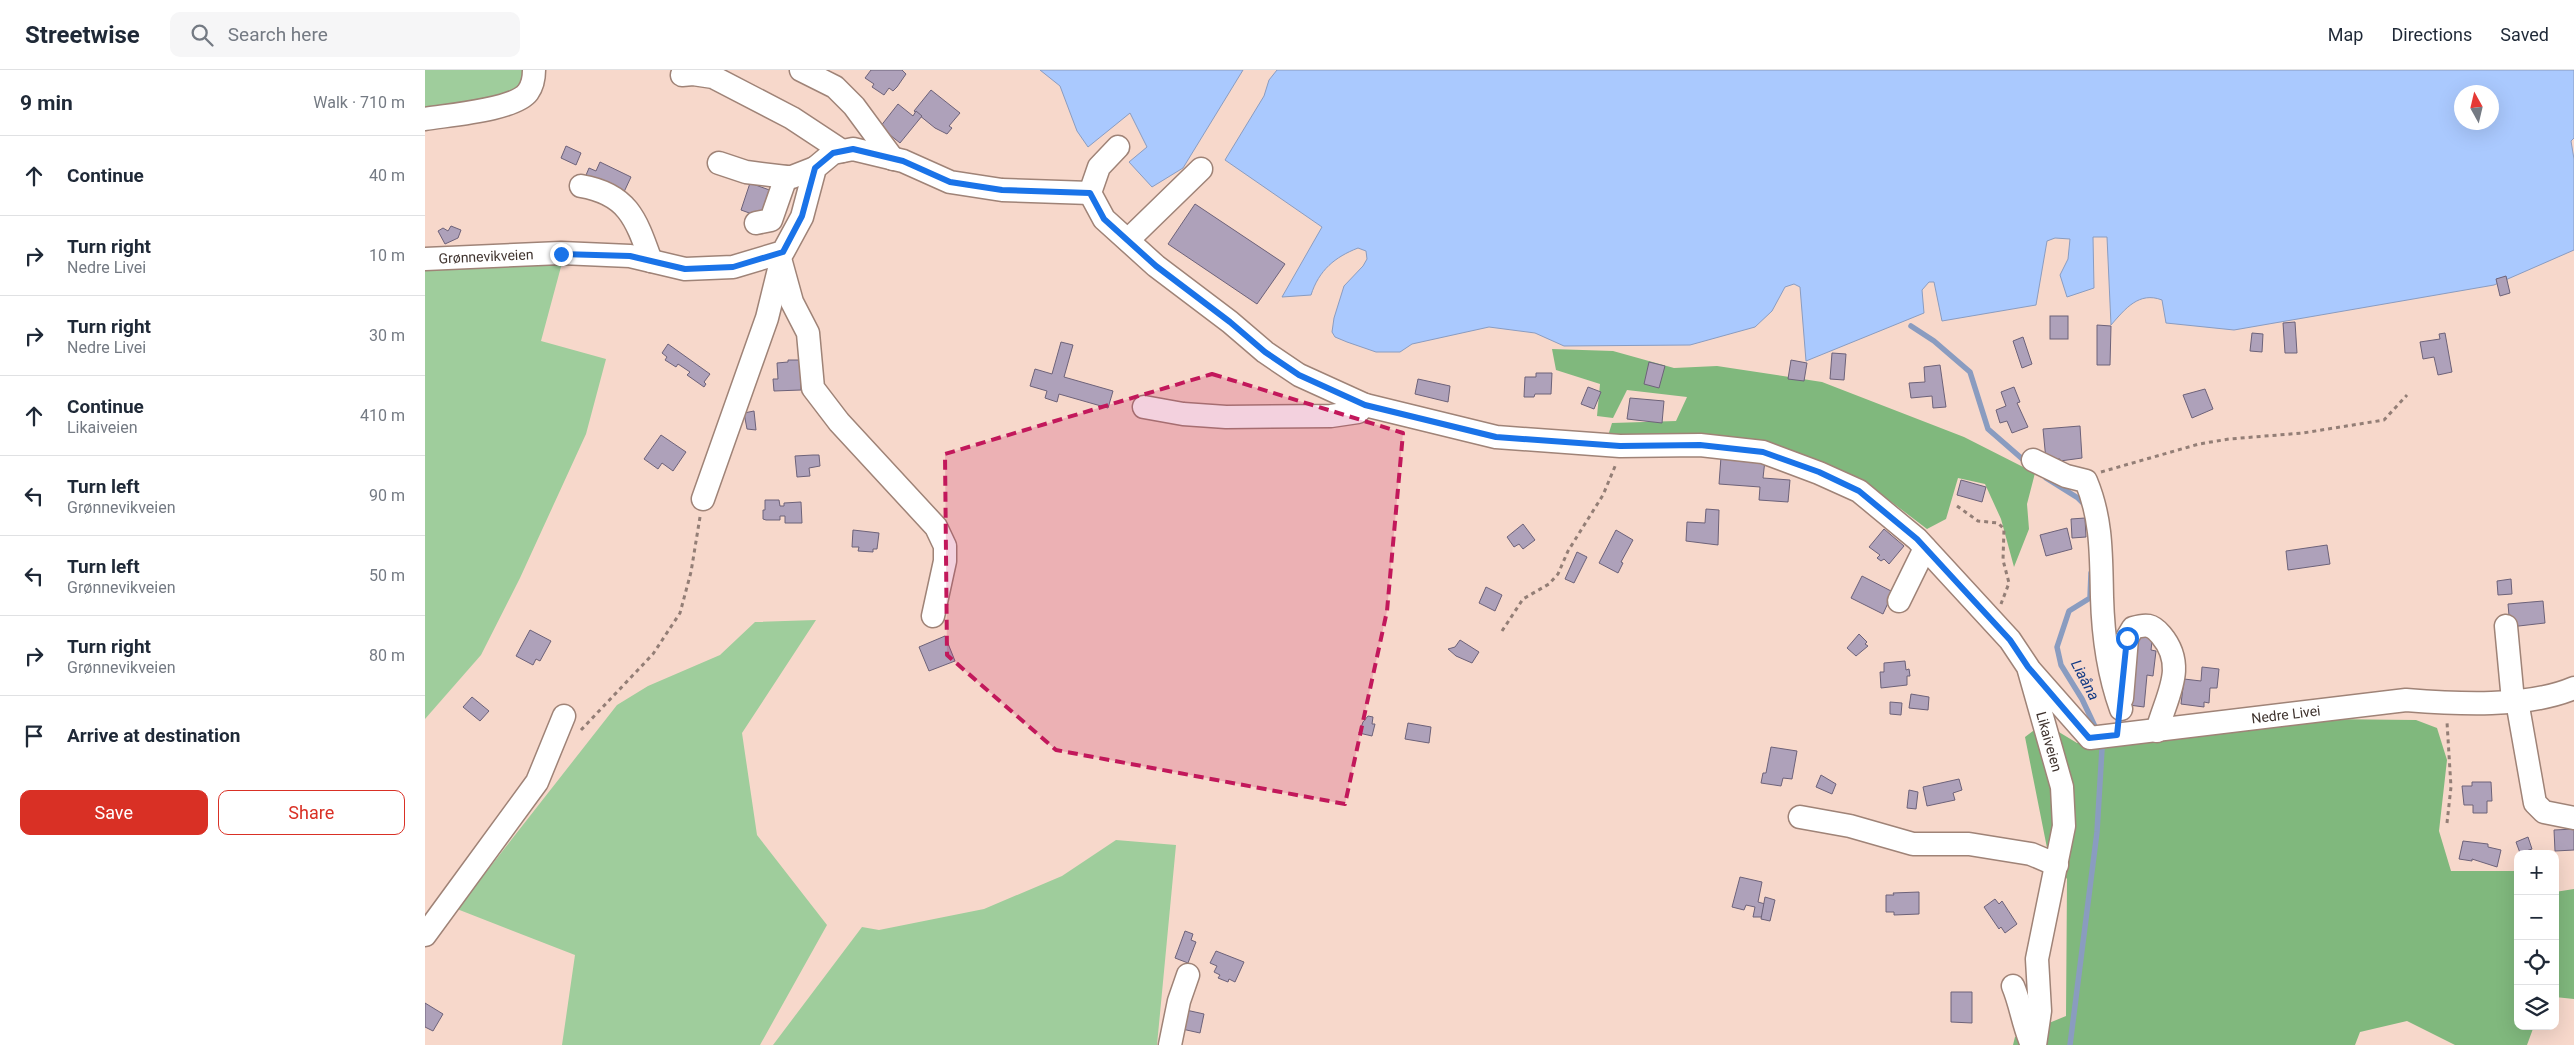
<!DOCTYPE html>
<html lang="en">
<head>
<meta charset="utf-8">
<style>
  :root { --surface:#fff; --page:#f6f6f7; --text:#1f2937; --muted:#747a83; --line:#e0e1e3; --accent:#d93025 }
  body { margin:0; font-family:Roboto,sans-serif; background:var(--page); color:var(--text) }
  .controls { position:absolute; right:15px; bottom:15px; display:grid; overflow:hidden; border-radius:10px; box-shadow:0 5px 20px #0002 }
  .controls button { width:45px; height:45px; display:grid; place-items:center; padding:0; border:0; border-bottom:1px solid var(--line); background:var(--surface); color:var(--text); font:25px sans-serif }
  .compass { position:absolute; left:2029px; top:15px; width:45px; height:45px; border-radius:50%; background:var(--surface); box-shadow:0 5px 20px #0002; rotate:352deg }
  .stop { position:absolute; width:15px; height:15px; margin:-11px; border:4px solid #1a73e8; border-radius:50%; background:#fff }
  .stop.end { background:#1a73e8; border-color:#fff; box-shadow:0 1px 5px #0008 }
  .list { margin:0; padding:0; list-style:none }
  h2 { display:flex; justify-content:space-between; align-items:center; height:65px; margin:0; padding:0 20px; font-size:21px }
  h2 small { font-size:16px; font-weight:400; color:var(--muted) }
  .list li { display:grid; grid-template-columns:32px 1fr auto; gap:15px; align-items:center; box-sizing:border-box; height:80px; padding:0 20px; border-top:1px solid var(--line) }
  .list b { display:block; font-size:19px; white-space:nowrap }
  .list p { margin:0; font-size:16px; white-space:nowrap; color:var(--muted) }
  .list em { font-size:16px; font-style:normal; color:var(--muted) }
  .actions { display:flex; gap:10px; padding:15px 20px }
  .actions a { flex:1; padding:11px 0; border:1px solid var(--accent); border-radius:10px; text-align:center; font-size:18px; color:var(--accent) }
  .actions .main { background:var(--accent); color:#fff }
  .icon { flex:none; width:28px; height:28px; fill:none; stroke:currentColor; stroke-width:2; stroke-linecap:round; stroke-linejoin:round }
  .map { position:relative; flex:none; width:2149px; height:975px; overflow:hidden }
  header { display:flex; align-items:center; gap:30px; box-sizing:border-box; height:70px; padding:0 25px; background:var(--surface); border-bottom:1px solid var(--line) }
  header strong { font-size:24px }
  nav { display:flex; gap:28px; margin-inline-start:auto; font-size:18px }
  .search { width:350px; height:45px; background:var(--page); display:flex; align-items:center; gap:12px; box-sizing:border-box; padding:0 18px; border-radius:10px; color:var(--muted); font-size:19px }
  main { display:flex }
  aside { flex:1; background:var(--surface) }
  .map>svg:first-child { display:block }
  .green { fill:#9fcd9c }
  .forest { fill:#80b87d }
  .water { fill:#aac9fe; stroke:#8a9cc0; fill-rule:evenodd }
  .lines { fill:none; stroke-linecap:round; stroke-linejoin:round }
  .stream { stroke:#8a9cc0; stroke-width:5.5 }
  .building { fill:#aea1ba; stroke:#6d6279 }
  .minor-casing { stroke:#9f8377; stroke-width:25 }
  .path { stroke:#937e76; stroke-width:3; stroke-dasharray:4 4; stroke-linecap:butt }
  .minor { stroke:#fff; stroke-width:22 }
  .route { stroke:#1a73e8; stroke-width:6 }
  .marked { fill:#c2185b; fill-opacity:0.2; stroke:#c2185b; stroke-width:4; stroke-dasharray:10 6; stroke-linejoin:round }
  .labels { text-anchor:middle; stroke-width:5; stroke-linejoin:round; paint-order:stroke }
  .street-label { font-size:14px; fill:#3f332e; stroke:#f7d8cb }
  .water-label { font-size:15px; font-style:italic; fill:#123a84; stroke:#f7d8cb }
</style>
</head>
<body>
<header>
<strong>Streetwise</strong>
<div class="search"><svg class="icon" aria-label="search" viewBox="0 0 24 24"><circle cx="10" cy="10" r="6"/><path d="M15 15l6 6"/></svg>Search here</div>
<nav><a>Map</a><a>Directions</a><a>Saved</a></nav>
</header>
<main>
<aside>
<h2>9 min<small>Walk · 710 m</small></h2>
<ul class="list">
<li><svg class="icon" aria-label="ahead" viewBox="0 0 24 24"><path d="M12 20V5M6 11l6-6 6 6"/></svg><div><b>Continue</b></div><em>40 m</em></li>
<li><svg class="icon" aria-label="right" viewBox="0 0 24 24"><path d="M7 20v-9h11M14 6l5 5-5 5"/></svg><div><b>Turn right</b><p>Nedre Livei</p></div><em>10 m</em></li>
<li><svg class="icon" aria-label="right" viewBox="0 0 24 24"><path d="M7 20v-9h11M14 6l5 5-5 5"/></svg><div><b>Turn right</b><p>Nedre Livei</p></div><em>30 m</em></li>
<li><svg class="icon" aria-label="ahead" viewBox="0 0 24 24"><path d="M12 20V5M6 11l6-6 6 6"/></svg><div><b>Continue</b><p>Likaiveien</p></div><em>410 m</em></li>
<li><svg class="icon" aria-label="left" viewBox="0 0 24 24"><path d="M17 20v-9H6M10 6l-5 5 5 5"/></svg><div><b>Turn left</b><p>Grønnevikveien</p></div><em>90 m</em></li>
<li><svg class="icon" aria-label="left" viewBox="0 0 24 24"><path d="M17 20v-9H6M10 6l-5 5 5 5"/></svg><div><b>Turn left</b><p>Grønnevikveien</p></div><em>50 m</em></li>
<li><svg class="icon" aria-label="right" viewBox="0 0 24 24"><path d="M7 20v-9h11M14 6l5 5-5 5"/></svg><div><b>Turn right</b><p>Grønnevikveien</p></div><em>80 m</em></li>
<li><svg class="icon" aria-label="arrive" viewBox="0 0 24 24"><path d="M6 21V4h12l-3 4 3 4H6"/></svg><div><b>Arrive at destination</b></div></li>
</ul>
<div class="actions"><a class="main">Save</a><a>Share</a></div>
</aside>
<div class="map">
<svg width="2149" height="975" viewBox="0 0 2149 975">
  <rect width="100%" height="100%" fill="#f7d8cb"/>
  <g class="green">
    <path d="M0,0H102L92,23L0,43Z"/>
    <path d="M137,193L116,271L181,289L161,364L95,508L56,585L0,649V195Z"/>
    <path d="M391,550L317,663L332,765L402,855L335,975H137L150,885L32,839L192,635L223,616L295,585L330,552Z"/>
    <path d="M691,770L751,775L732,975H348L437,857L454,860L559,839L637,806Z"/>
  </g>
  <g class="forest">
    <path d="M1127,279L1188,281L1249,298L1292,296L1397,312L1539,367L1610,403L1602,434L1604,459L1589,497L1576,449L1560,414L1533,408L1521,449L1502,459L1435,408L1398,395L1182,369L1187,353L1251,351L1262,327L1202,320L1188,348L1172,346L1175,314L1131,300Z"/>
    <path d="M1895,649L1991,650L2012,658L2022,690L2014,761L2026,801H2093V956H2109L2102,975H2030L1982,951L1935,962L1930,975H1588L1590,967L1641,946L1642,809L1623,783L1600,667L1619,653L1652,673L1677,674Z"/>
    <path d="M2149,819V929L2130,927V822Z"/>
  </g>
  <g class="water">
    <path d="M615,0H818L758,98L727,117L704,92L722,77L705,43L663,77L652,61L635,16Z"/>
    <path d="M852,0H2149V68L2146,71L2149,89V180L2069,215L1809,260L1741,253L1737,230C1714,221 1700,239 1686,255L1682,167H1668L1669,218L1642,227L1635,205L1643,189L1645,169L1630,168L1622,171L1611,235L1517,251L1509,212H1504L1497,220L1499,243L1381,291L1375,217L1369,214L1360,217L1347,241L1330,257L1265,275L1139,276L1110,263L1064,257L987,274L975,282H951L922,272L910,267L907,262L909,248L919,216L938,196L942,189L941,181L933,178C910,187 894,200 886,225L857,227L897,157L800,90L839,26L844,10ZM2036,22H2066V52H2036Z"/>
  </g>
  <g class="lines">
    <g class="stream">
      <path d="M1486,256L1509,271L1545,302L1563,359L1602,393"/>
      <path d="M1621,408L1653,428L1660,435"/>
      <path d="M1666,503L1665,528L1644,541L1632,577L1636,595L1657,629L1673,663"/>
      <path d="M1645,975L1672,762L1677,679L1675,672"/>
    </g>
  </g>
  <g class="building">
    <path d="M446,0H477L481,4L472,17L468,21L464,18L459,25L447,17L449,14L440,8Z"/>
    <path d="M506,20L535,43L524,56L527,58L522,64L510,58L489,41Z"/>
    <path d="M473,34L488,46L491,41L497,46L475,73L455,57Z"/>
    <path d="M141,76L156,83L151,95L136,88Z"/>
    <path d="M175,92L206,107L199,122L159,110L164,98L171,101Z"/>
    <path d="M325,113L350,122L341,149L316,140Z"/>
    <path d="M770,134L860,194L832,234L743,174Z"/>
    <path d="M26,156L36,160L33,168L20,174L13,161L18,158L23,161Z"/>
    <path d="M2081,206L2085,223L2075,226L2071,209Z"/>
    <rect x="1625" y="246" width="18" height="23"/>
    <path d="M1870,252L1872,283H1860L1858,253Z"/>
    <path d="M1672,255L1686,256L1685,295H1672Z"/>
    <path d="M1827,263L1838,264L1837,282L1825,281Z"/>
    <path d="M2020,263L2027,302L2013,305L2009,287L1998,289L1995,272L2015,269L2014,264Z"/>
    <path d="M1598,267L1607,294L1597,298L1588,271Z"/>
    <path d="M636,272L648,275L639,307L688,321L683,338L634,324L632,332L620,328L622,321L605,316L610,299L627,304Z"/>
    <path d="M243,274L285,304L279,312L281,314L279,317L262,305L265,302L253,294L251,297L240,290L242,287L237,283Z"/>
    <path d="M1407,283L1421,284L1419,310L1405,309Z"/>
    <path d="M363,290H375L376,320L349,321L348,309H353L352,293L363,292Z"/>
    <path d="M1366,290L1382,293L1379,311L1363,309Z"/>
    <path d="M1224,292L1240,296L1234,318L1219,314Z"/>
    <path d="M1515,295L1521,337L1508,338L1507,326L1486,328L1484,313L1500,312L1499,297Z"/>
    <path d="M1111,303H1127L1126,324H1110L1109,327H1099L1100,307H1111Z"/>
    <path d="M993,309L1025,316L1023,332L990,324Z"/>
    <path d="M1163,317L1176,322L1169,339L1156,334Z"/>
    <path d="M1589,317L1595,332L1592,333L1603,357L1587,363L1582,351L1575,353L1571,340L1581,336L1576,322Z"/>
    <path d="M1780,319L1788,339L1767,348L1758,325Z"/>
    <path d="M1205,328L1239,331L1237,353L1202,349Z"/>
    <path d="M329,341L331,360L322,359L319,343Z"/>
    <path d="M1655,356L1657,388L1635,391V389L1621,390L1618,359Z"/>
    <path d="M236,365L261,382L248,401L237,393L233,399L219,389Z"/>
    <path d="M388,385H394L395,396L384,398L385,406L372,407L370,386Z"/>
    <path d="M1296,387L1340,390L1338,408L1365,410L1363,432L1334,430L1335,417L1294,414Z"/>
    <path d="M1536,410L1561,417L1557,432L1532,425Z"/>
    <path d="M340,430H354L355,436H359V433L376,432L377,453H360V446H355V450H341L338,449V440H340Z"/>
    <path d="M1281,439L1294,440L1293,475L1261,471L1262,452L1280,453Z"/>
    <path d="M1660,448L1661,467L1647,468L1646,449Z"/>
    <path d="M1098,454L1110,470L1098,479L1094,474L1089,477L1082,467Z"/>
    <path d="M1642,458L1647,479L1621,486L1615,465Z"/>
    <path d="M1459,459L1479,476L1464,494L1459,489L1456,491L1452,488L1455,485L1444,477Z"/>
    <path d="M428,460L454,463L452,479H448V482L433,481L434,477H427Z"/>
    <path d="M1191,460L1208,470L1196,492L1198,493L1193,503L1174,493Z"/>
    <path d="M1902,475L1905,494L1863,500L1861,481Z"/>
    <path d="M1152,482L1162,487L1149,513L1140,509Z"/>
    <path d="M1437,506L1468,522L1458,544L1426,528Z"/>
    <path d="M2086,509L2087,524L2073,525L2072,511Z"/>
    <path d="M1061,517L1077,525L1070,541L1054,533Z"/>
    <path d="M2118,531L2120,553L2085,557L2083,534Z"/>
    <path d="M105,560L126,571L115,591L111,589L108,595L91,586Z"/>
    <path d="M1708,561L1728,563L1726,580L1731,581L1728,606L1722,605L1719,637L1704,635Z"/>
    <path d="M1434,564L1442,572L1440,574L1443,576L1431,586L1422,578Z"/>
    <path d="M520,566L530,591L504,601L494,577Z"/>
    <path d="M1035,570L1054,582L1047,593L1031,586L1023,579L1030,577Z"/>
    <path d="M1480,591L1481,600L1484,599L1485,606H1482V615L1456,618L1455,602H1459V593Z"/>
    <path d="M1777,597L1794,599L1792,618H1785L1784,633L1779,632V637L1756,634L1759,609L1776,611Z"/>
    <path d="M1486,624L1504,627L1503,640L1484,638Z"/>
    <path d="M47,627L64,641L55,651L38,637Z"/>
    <path d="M1465,632L1477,633L1476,645L1465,644Z"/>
    <path d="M943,646L948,647L947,654H950L947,666L934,663L938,652Z"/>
    <path d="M983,653L1006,657L1004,673L980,669Z"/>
    <path d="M1346,677L1372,681L1367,709L1358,708L1356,716L1336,713L1338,703H1341Z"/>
    <path d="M1396,705L1411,714L1407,724L1391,717Z"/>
    <path d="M1534,709L1537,720L1528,723L1530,730L1502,736L1498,717Z"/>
    <path d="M2047,712H2066L2067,731H2062V743H2048V735H2039L2037,716H2047Z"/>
    <path d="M1484,720L1493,722L1491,739L1482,738Z"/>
    <path d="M2149,759V780L2130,781L2129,760Z"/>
    <path d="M2103,767L2107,779L2095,783L2091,772Z"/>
    <path d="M2038,771L2063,774V777L2076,780L2072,797L2047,789V791L2034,789Z"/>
    <path d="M1315,807L1337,812L1333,832L1340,834L1337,847H1328L1330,837L1321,835L1319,840L1307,837Z"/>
    <path d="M1494,822V844L1469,845V842H1461V825H1469L1468,823Z"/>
    <path d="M1340,827L1350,830L1345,851L1336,849Z"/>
    <path d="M1570,829L1574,834L1577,831L1592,854L1580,863L1576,857L1574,859L1559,837Z"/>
    <path d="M760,861L768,864L766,870L771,872L763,893L750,888Z"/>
    <path d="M791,881L819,892L810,912L804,909L803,912L793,908L795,905L789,902L792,896L785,893Z"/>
    <path d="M1526,922H1547V953L1526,952Z"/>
    <path d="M0,933L18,944L8,961L0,957Z"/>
    <path d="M761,940L779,944L775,963L757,959Z"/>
  </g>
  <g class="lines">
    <defs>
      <g id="minor">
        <path d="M376,0L410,17L429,36L468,89"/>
        <path d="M257,5L268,4L288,7L367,48L417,81"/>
        <path d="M0,49C23,45 90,40 103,22C108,15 109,8 109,0"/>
        <path id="s1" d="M693,77L674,97L665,123L679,149L731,196L805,252L840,282L874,305L940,335L1071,367L1195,376L1275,375L1338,382L1394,403L1434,421L1492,469L1585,570L1603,597L1637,717L1639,756L1612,889L1615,941L1610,975"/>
        <path d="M294,93L321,102L361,107H367L390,98"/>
        <path d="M156,116C203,124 211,149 226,191"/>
        <path d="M331,153L346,150L361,107"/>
        <path d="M703,170L776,99"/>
        <path id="s2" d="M0,189L136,183L205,186L260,199L308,197L358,182L377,147L390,98L408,83L428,79L478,91L525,112L577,120L665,123"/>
        <path d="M356,192L367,232L383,263L388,318L414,352L511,457L520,476V491L508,546"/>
        <path d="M719,337L758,344L801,347L906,346L933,342L940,335"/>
        <path d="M1608,390L1641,406L1661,411C1677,449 1676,485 1677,527C1678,565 1683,603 1696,639"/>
        <path d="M278,429L342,248L355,195"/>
        <path d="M1474,531L1500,478"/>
        <path d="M2081,556L2088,631"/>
        <path id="s3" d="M1605,600L1665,668L1981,630C2032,634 2102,638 2149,618"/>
        <path d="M1697,628L1702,568L1708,558C1721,554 1727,554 1736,565C1763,597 1741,626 1732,661"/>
        <path d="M2092,631L2110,733L2119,742L2149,748"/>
        <path d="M1375,747L1425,756L1488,774H1544L1606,784L1632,795"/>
        <path d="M0,865L112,712L139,646"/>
        <path d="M1588,916C1596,935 1598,955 1607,975"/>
        <path d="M745,975L754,931L763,905"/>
      </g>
    </defs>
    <use href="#minor" class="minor-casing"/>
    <g class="path">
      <path d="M1676,402L1774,374L1804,369L1878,363L1959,350L1982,325"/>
      <path d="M1532,436L1553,451L1573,453L1579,459L1578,490L1584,513L1576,534"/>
      <path d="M1077,561L1098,529L1124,514L1133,504L1143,481L1178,425L1191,394"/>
      <path d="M156,660L228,584L255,543L266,502L275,447"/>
      <path d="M2022,753L2026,717L2022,652"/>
    </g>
    <use href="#minor" class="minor"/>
  </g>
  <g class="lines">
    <path class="route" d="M136,184L205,186L260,199L308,197L358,182L377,146L390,98L408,83L428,79L478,91L525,112L577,120L665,123L679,149L731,196L805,252L840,282L874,305L940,335L1071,367L1195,376L1275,375L1338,382L1394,402L1434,421L1492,469L1585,570L1603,597L1664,668L1692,665L1702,568"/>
  </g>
  <path class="marked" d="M787,304L978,363L962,541L920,734L631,680L522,585L520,384Z"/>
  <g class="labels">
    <g class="street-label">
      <text dy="5" stroke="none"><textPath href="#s2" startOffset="61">Grønnevikveien</textPath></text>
      <text dy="5" stroke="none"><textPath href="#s3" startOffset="288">Nedre Livei</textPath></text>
      <text dy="5" stroke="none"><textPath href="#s1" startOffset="1236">Likaiveien</textPath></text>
    </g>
    <g class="water-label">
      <text transform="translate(1660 610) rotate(62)" y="5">Liaåna</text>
    </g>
  </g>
</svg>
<div class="controls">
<button>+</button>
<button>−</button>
<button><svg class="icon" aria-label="locate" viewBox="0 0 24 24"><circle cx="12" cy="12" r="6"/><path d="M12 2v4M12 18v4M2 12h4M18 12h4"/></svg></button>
<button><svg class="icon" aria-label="layers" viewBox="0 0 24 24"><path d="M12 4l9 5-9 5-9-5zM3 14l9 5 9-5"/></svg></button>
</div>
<svg class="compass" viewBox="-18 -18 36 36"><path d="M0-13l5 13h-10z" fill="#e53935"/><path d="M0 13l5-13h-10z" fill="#747a83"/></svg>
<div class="stop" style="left:1702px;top:568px"></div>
<div class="stop end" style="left:136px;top:184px"></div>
</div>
</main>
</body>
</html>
